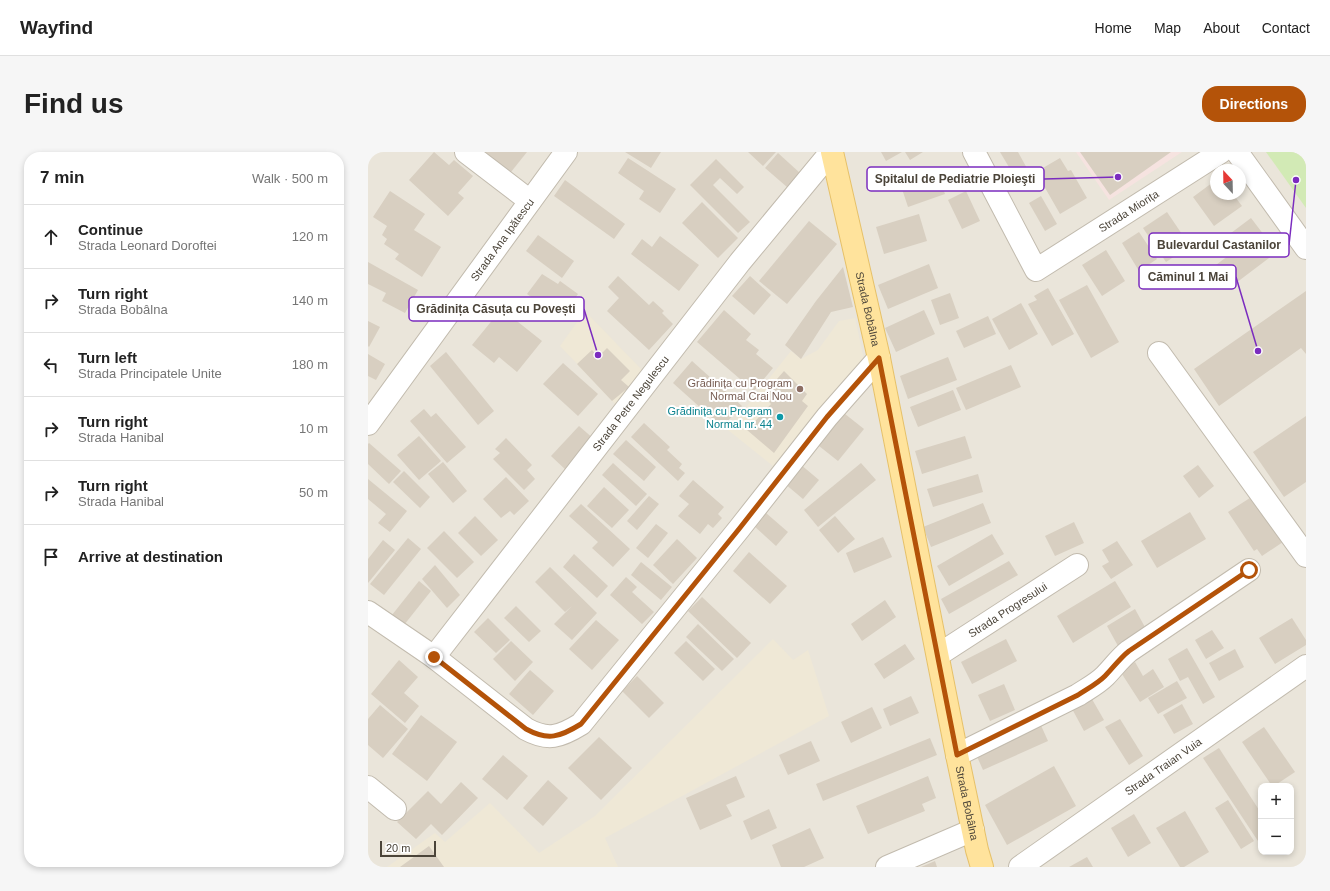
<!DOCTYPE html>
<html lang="en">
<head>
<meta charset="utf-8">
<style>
  :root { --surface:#fff; --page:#f6f6f6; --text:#222; --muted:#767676; --line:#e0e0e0; --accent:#b45309 }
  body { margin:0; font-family:Helvetica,sans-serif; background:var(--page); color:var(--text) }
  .controls { position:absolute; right:12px; bottom:12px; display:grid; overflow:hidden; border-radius:8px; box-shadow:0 2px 6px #0003 }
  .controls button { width:36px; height:36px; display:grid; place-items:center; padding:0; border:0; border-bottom:1px solid var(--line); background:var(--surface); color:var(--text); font:20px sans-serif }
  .compass { position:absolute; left:842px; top:12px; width:36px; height:36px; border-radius:50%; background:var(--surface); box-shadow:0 2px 6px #0003; rotate:338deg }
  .scale { position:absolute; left:12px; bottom:10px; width:56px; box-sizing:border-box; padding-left:4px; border:2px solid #4b4439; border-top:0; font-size:11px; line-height:14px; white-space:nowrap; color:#4b4439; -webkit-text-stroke:3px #fff; paint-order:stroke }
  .stop { position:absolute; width:12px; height:12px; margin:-9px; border:3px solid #b45309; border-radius:50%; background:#fff }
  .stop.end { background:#b45309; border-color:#fff; box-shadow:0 1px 4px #0008 }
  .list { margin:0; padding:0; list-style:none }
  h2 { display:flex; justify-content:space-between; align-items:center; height:52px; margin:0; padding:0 16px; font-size:17px }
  h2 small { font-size:13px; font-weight:400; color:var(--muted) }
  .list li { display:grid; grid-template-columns:26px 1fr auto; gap:12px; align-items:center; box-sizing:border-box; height:64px; padding:0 16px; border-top:1px solid var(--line) }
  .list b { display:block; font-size:15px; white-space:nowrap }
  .list p { margin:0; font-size:13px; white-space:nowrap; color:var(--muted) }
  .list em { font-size:13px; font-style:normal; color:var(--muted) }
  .icon { flex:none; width:22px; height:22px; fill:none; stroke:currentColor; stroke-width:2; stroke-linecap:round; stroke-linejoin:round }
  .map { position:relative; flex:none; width:938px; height:715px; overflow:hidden; border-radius:16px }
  header { display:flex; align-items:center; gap:24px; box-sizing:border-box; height:56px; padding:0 20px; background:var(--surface); border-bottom:1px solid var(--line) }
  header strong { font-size:19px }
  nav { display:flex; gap:22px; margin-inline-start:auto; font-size:14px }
  .intro { display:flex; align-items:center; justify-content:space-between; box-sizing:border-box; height:96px; padding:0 24px }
  h1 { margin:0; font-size:28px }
  .button { padding:10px 18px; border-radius:16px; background:var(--accent); color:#fff; font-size:14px; font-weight:700 }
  main { display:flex; gap:24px; padding:0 24px }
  aside { flex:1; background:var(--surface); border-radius:16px; box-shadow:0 2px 6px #0003 }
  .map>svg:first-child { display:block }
  .residential { fill:#eae5da; fill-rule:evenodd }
  .education { fill:#efe8d6 }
  .medical { fill:#f6e3e0 }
  .green { fill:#d2eab5 }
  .building { fill:#d8cfc1 }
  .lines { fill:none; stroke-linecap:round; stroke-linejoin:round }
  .minor-casing { stroke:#c2bbae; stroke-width:24 }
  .major-casing { stroke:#e6c16a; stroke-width:24 }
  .minor { stroke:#fff; stroke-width:22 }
  .major { stroke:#ffe39c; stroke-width:22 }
  .route { stroke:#b45309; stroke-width:5 }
  .education-dot { fill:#8d6e63; stroke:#fff; stroke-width:1.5 }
  .culture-dot { fill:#0f9aa8; stroke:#fff; stroke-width:1.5 }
  .labels { text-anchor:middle; stroke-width:4; stroke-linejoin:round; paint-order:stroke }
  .street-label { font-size:11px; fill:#4b4439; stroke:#fff }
  .education-label { font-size:11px; fill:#785e54; stroke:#fff; text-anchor:end }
  .culture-label { font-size:11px; fill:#0d838f; stroke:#fff; text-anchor:end }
  .leader { fill:none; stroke:#7b2cbf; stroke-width:1.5 }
  .callout-dot { fill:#7b2cbf; stroke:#fff; stroke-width:1.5 }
  .callout { fill:#fff; stroke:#7b2cbf; stroke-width:1.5 }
  .callout-label { font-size:12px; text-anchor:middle; font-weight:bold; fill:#4b4439 }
</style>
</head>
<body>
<header>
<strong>Wayfind</strong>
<nav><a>Home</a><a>Map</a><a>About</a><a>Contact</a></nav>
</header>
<div class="intro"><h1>Find us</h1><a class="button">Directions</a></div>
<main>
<aside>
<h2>7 min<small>Walk · 500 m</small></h2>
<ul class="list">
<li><svg class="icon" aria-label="ahead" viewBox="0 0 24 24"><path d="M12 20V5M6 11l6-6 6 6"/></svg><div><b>Continue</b><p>Strada Leonard Doroftei</p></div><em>120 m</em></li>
<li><svg class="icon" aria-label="right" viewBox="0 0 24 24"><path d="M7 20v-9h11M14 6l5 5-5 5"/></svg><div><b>Turn right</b><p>Strada Bobâlna</p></div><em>140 m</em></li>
<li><svg class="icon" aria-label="left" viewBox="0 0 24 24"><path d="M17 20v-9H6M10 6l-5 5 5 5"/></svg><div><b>Turn left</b><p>Strada Principatele Unite</p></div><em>180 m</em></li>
<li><svg class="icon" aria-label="right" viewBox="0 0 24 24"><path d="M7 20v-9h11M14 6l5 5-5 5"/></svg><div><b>Turn right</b><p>Strada Hanibal</p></div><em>10 m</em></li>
<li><svg class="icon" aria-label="right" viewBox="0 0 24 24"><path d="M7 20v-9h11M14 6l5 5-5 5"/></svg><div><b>Turn right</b><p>Strada Hanibal</p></div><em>50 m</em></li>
<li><svg class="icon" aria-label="arrive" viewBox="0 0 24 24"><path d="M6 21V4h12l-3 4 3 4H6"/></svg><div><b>Arrive at destination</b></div></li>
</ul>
</aside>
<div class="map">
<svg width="938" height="715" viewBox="0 0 938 715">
  <rect width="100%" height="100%" fill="#f6f3ec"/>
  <path class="residential" d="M0,0H938V715H0ZM848,18H872V42H848ZM893,634H923V700H893Z"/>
  <g class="education">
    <path d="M217,159L275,219L248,253L192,194Z"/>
    <path d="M487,166L496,208L405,314L360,278L423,199L433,207L450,198L471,169Z"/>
    <path d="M405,487L425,508L440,498L461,564L237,686L250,715H19L67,681L77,690L122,651L171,701L227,664Z"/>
  </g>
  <path class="medical" d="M708,0H814L741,48Z"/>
  <path class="green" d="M898,0H938V56Z"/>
  <g class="building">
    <path d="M66,0L81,13L86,8L105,24L90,41L96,46L80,64L41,28Z"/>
    <path d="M116,0H159L143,20Z"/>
    <path d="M257,0H293L283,16Z"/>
    <path d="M380,0H408L395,14Z"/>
    <path d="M513,0H534L518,9Z"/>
    <path d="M537,0H555L542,8Z"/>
    <path d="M632,0H650L661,20L648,27Z"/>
    <path d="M712,0H803L742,43Z"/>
    <path d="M410,1L432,21L419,35L397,16Z"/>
    <path d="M260,6L308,37L292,61L271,47L276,39L250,21Z"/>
    <path d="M692,6L700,19L703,18L719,46L692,62L668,20Z"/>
    <path d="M348,7L376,35L369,42L352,26L345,33L382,70L370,81L322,33Z"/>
    <path d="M567,15L577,42L540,55L531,28Z"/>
    <path d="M197,28L257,72L246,87L186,44Z"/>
    <path d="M848,28V42H865L874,54L846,74L825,45Z"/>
    <path d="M22,39L57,62L46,78L73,95L54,125L27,107L31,102L16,92L19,87L14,83L19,74L5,65Z"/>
    <path d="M598,39L612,69L594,77L580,48Z"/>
    <path d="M673,44L689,72L677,79L661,51Z"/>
    <path d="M334,50L370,86L350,106L314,71Z"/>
    <path d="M799,60L822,94L798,110L775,76Z"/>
    <path d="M551,62L559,89L516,102L508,75Z"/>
    <path d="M883,66L909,100L860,137L844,116L869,97L859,84Z"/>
    <path d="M441,69L469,92L419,152L391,129Z"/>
    <path d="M771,80L789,107L771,119L754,91Z"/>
    <path d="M170,83L206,109L194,126L158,99Z"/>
    <path d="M292,84L331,113L311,139L263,102L274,87L284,95Z"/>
    <path d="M738,98L757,129L734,144L714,113Z"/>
    <path d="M0,110L50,138L37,161L14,149L18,141L0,132Z"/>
    <path d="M561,112L570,136L520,157L510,133Z"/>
    <path d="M475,115L485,155L463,160L433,207L417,193L448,149Z"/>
    <path d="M174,122L190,132L192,129L210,142L192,166L159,142Z"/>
    <path d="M250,124L281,153L285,149L296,159L294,161L305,172L281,198L239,159L251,146L240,135Z"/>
    <path d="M382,124L403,143L386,163L364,144Z"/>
    <path d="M719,133L751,190L723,206L691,148Z"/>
    <path d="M680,136L706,182L684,194L660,152L669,148L666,144Z"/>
    <path d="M938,139V202L933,196L851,254L826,217Z"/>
    <path d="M582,141L591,166L572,173L563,148Z"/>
    <path d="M126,151L174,189L149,220L131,205L126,211L104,193L126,166L119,160Z"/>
    <path d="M653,151L670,182L641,198L624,167Z"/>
    <path d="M356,158L383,182L378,188L391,198L388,202L405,216L386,239L329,190Z"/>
    <path d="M556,158L567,182L528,200L517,176Z"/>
    <path d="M620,164L628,182L596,196L588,179Z"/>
    <path d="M0,169L12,175L1,195L0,194Z"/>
    <path d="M239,196L262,219L253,228L261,235L244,249L209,212L224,198L230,205Z"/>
    <path d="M78,200L126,259L110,273L62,214Z"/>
    <path d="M0,202L17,212L8,228L0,224Z"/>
    <path d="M580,205L589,228L540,247L532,224Z"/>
    <path d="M324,209L374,254L354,275L305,231Z"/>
    <path d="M195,211L230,242L210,264L175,232Z"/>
    <path d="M643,213L653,235L598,258L588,236Z"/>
    <path d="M416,219L439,242L434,249L440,254L406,301L379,278L403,252L395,243Z"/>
    <path d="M585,238L593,258L550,275L542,255Z"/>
    <path d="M56,257L63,265L68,261L98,295L79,311L42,269Z"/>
    <path d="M472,258L496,277L470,309L446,290Z"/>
    <path d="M938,264V330L916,345L885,300Z"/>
    <path d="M276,271L302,295L299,298L314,312L311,316L317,321L310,329L263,285Z"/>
    <path d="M211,274L227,288L199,319L183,304Z"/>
    <path d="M51,284L73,309L51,328L29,303Z"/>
    <path d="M597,284L604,306L554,322L547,299Z"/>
    <path d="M138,286L164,313L159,318L167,327L156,338L125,307L132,301L127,297Z"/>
    <path d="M258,288L288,315L276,329L245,302Z"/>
    <path d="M1,291L33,319L21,332L0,312V292Z"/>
    <path d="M75,310L99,339L85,351L60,322Z"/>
    <path d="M245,311L279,342L268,354L234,323Z"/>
    <path d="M493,311L508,328L450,375L436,358Z"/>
    <path d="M432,312L451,328L435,347L416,331Z"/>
    <path d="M830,313L846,334L831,346L815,324Z"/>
    <path d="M36,319L62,345L52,356L25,330Z"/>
    <path d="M610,322L615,340L565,355L559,337Z"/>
    <path d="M138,325L161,349L146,363L142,359L133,366L115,347Z"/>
    <path d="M0,327L39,359L22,380L10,371L18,362L0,347Z"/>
    <path d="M325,328L356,355L350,362L354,366L345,376L340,372L332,382L310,364L321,352L311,344Z"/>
    <path d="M236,335L261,358L244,376L219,354Z"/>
    <path d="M281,344L291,352L269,378L259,369Z"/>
    <path d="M885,344L915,390L894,404L889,397L886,399L860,360Z"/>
    <path d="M615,351L623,371L563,395L555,375Z"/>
    <path d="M213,352L262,397L245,415L224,396L230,390L201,364Z"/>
    <path d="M822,360L838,387L789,416L773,389Z"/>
    <path d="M398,361L420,380L408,394L386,374Z"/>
    <path d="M107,364L130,388L113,404L90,381Z"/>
    <path d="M467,364L487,387L470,401L451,378Z"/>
    <path d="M706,370L716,391L687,404L677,384Z"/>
    <path d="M288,372L300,381L280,406L268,396Z"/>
    <path d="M76,379L106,410L89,426L59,396Z"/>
    <path d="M624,382L636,402L581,434L569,414Z"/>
    <path d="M515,385L524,405L486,421L478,401Z"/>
    <path d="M40,386L53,397L16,443L2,432Z"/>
    <path d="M309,387L329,406L305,432L285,413Z"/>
    <path d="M15,388L27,398L0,431V407Z"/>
    <path d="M749,389L765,413L743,427L734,414L741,410L734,398Z"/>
    <path d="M381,400L419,434L402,452L365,419Z"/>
    <path d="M206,402L240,434L229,446L195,415Z"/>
    <path d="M641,409L650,423L581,462L573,447Z"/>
    <path d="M273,410L304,435L293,448L263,423Z"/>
    <path d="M67,413L92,443L79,456L54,427Z"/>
    <path d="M182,415L229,461L204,488L186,472L204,454L197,460L167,430Z"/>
    <path d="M258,425L269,435L264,440L286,460L274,472L242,443Z"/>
    <path d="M51,429L63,439L36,473L24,463Z"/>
    <path d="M747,429L763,455L705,491L689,464Z"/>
    <path d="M334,445L383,491L369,506L320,459Z"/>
    <path d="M517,448L528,465L494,489L483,472Z"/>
    <path d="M148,454L173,479L161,490L136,466Z"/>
    <path d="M767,457L778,477L750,494L739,474Z"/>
    <path d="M120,466L142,488L128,501L106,480Z"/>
    <path d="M924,466L938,488V493L907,512L891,486Z"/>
    <path d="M228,468L251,488L224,518L201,497Z"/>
    <path d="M330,472L366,507L354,519L318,485Z"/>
    <path d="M844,478L856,496L838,507L827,488Z"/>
    <path d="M638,487L649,509L604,532L593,510Z"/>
    <path d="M143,489L165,510L147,529L125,507Z"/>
    <path d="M318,489L347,517L335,529L306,501Z"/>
    <path d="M537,492L547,507L516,527L506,512Z"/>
    <path d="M819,496L847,545L835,552L820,525L812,529L800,507Z"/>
    <path d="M867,497L876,515L851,529L841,511Z"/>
    <path d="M31,508L50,525L36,541L51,554L37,571L3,542Z"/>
    <path d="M767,510L775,524L785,517L796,535L772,550L752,519Z"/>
    <path d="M162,518L186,539L165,563L141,542Z"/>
    <path d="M269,524L296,551L281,566L254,539Z"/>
    <path d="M809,529L819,546L790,562L780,546Z"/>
    <path d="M636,532L647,558L622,569L610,543Z"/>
    <path d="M721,542L736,568L716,579L702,553Z"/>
    <path d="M543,544L551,561L522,574L515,557Z"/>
    <path d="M814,552L825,572L806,582L795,563Z"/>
    <path d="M12,553L40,577L15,606L0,593V567Z"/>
    <path d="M504,555L514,576L483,591L473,570Z"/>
    <path d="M53,563L89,590L59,629L24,602Z"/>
    <path d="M752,567L775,604L761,613L737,575Z"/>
    <path d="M671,569L680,589L615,618L606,598Z"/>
    <path d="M896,575L927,620L906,634H904L874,590Z"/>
    <path d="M231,585L264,616L233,648L200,616Z"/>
    <path d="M562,586L569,603L455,649L448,632Z"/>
    <path d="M443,589L452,609L420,623L411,603Z"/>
    <path d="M851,596L893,661V687L890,689L835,606Z"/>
    <path d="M135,603L160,624L139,648L114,627Z"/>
    <path d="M686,614L708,654L639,693L617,653Z"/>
    <path d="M368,624L377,645L358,653L364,664L332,678L318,646Z"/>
    <path d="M560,624L568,646L554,652L557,659L500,682L488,654Z"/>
    <path d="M180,628L200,646L175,674L155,656Z"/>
    <path d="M93,630L110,646L74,683L63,672L48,687L29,670L60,639L73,652Z"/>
    <path d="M860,648L886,689L873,697L847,656Z"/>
    <path d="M401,657L409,676L383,688L375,669Z"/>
    <path d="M817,659L841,700L816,715H812L788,676Z"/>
    <path d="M766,662L783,691L760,705L743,676Z"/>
    <path d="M442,676L456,706L436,715H413L404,693Z"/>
    <path d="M61,694L76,715H32Z"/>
    <path d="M719,705L725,715H701Z"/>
    <path d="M567,709L569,715H553Z"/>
  </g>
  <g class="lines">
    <defs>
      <g id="minor">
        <path d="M98,0L162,49"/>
        <path id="s1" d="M606,0L668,118L853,0"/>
        <path d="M869,0L938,96"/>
        <path d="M791,201L938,404"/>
        <path id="s2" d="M0,272L198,0"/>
        <path d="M0,460L66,505L158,577C180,589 192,585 213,572L371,377L459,265L511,206"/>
        <path id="s3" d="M570,503L709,413"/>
        <path id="s4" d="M66,505L372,110L463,0"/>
        <path d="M589,603L710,543C719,537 729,532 737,524C745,516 752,506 761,499L881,418"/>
        <path d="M0,635L27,657"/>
        <path d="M519,715L605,678"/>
        <path id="s5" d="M652,715L938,514"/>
      </g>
      <g id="major">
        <path id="s6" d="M464,0L511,206L589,603L609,698L614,715"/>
      </g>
    </defs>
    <use href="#minor" class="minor-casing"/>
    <use href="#major" class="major-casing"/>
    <use href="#minor" class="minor"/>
    <use href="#major" class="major"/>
  </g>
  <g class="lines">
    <path class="route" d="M66,505L158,577C180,589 192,585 213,572L371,377L459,265L511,206L589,603L710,543C719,537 729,532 737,524C745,516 752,506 761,499L881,418"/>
  </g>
  <circle class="education-dot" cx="432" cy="237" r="4"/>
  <circle class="culture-dot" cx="412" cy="265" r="4"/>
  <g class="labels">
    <g class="street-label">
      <text dy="4" stroke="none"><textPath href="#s1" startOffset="243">Strada Miorița</textPath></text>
      <text dy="4" stroke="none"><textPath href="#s2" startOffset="228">Strada Ana Ipătescu</textPath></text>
      <text dy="4" stroke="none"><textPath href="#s6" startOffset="161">Strada Bobâlna</textPath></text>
      <text dy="4" stroke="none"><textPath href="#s4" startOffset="321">Strada Petre Negulescu</textPath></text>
      <text dy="4" stroke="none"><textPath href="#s3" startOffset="83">Strada Progresului</textPath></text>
      <text dy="4" stroke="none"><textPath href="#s5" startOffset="175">Strada Traian Vuia</textPath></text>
      <text dy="4" stroke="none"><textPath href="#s6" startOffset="665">Strada Bobâlna</textPath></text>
    </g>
    <g class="education-label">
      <text x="424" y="235">Grădinița cu Program<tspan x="424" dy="13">Normal Crai Nou</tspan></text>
    </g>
    <g class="culture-label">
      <text x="404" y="263">Grădinița cu Program<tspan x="404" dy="13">Normal nr. 44</tspan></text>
    </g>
  </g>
  <path class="leader" d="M750 25L676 27M928 28L921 93M890 199L868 125M230 203L216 157"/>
  <g class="callout-dot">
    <circle cx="750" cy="25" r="4"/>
    <circle cx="928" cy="28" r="4"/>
    <circle cx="890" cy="199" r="4"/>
    <circle cx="230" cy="203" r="4"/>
  </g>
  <g class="callout">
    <rect x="499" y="15" width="177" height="24" rx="4"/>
    <rect x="781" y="81" width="140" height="24" rx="4"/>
    <rect x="771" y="113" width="97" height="24" rx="4"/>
    <rect x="41" y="145" width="175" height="24" rx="4"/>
  </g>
  <g class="callout-label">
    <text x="587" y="31">Spitalul de Pediatrie Ploieşti</text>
    <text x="851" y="97">Bulevardul Castanilor</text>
    <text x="820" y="129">Căminul 1 Mai</text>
    <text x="128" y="161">Grădinița Căsuța cu Povești</text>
  </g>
</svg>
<div class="controls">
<button>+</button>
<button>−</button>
</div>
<svg class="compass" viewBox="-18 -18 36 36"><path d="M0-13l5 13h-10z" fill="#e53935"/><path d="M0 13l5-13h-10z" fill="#767676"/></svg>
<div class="scale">20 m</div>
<div class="stop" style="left:881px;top:418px"></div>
<div class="stop end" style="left:66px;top:505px"></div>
</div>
</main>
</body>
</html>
